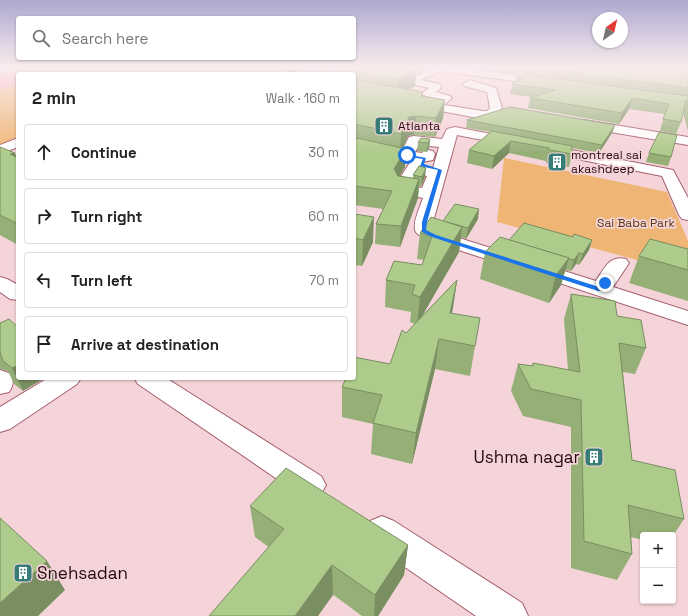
<!DOCTYPE html>
<html lang="en">
<head>
<meta charset="utf-8">
<style>
  :root { --surface:#fff; --page:#f6f6f6; --text:#222; --muted:#767676; --line:#e0e0e0 }
  body { margin:0; font-family:"Space Grotesk",sans-serif; background:var(--page); color:var(--text) }
  .controls { position:absolute; right:12px; bottom:12px; display:grid; overflow:hidden; border-radius:4px; box-shadow:0 1px 3px #0004 }
  .controls button { width:36px; height:36px; display:grid; place-items:center; padding:0; border:0; border-bottom:1px solid var(--line); background:var(--surface); color:var(--text); font:20px sans-serif }
  .compass { position:absolute; left:592px; top:12px; width:36px; height:36px; border-radius:50%; background:var(--surface); box-shadow:0 1px 3px #0004; rotate:34deg }
  .stop { position:absolute; width:12px; height:12px; margin:-9px; border:3px solid #1a73e8; border-radius:50%; background:#fff }
  .stop.end { background:#1a73e8; border-color:#fff; box-shadow:0 1px 4px #0008 }
  .list { margin:0; padding:0; list-style:none }
  h2 { display:flex; justify-content:space-between; align-items:center; height:52px; margin:0; padding:0 16px; font-size:17px }
  h2 small { font-size:13px; font-weight:400; color:var(--muted) }
  .list li { display:grid; grid-template-columns:26px 1fr auto; gap:12px; align-items:center; box-sizing:border-box; height:56px; margin:0 8px 8px; padding:0 8px; border:1px solid var(--line); border-radius:4px }
  .list b { display:block; font-size:15px; white-space:nowrap }
  .list em { font-size:13px; font-style:normal; color:var(--muted) }
  .icon { flex:none; width:22px; height:22px; fill:none; stroke:currentColor; stroke-width:2; stroke-linecap:round; stroke-linejoin:round }
  .map { position:relative; flex:none; width:688px; height:616px; overflow:hidden }
  .search { position:absolute; background:var(--surface); box-shadow:0 1px 3px #0004; left:16px; top:16px; width:340px; height:44px; display:flex; align-items:center; gap:10px; box-sizing:border-box; padding:0 14px; border-radius:4px; color:var(--muted); font-size:15px }
  .panel { position:absolute; background:var(--surface); box-shadow:0 1px 3px #0004; left:16px; top:72px; width:340px; height:308px; border-radius:4px }
  .map>svg:first-child { display:block }
  .green { fill:#efb574 }
  .water { fill:#f496a7 }
  .lines { fill:none; stroke-linecap:round; stroke-linejoin:round }
  .street-casing { stroke:#a55e6c; stroke-width:2 }
  .street { fill:#fff; fill-rule:evenodd }
  .wall { fill:#95af77 }
  .shaded-wall { fill:#798e61 }
  .building { fill:#adcb8a; stroke:#798e61 }
  .route { fill:#1a73e8 }
  .labels { text-anchor:middle; stroke-width:3.5; stroke-linejoin:round; paint-order:stroke }
  .far-poi-label { font-size:12px; fill:#24090f; stroke:#f5d4d9; text-anchor:start }
  .far-park-label { font-size:12px; fill:#593912; stroke:#f5d4d9 }
  .near-poi-label { font-size:17px; fill:#24090f; stroke:#f5d4d9; text-anchor:end }
</style>
</head>
<body>
<div class="map">
<svg width="688" height="616" viewBox="0 0 688 616">
  <rect width="100%" height="100%" fill="#f5d4d9"/>
  <g class="green">
    <path d="M78,68H180L169,74H50Z"/>
    <path d="M18,84V138L0,145V90Z"/>
    <path d="M504,158L667,192L688,241V274L497,222Z"/>
  </g>
  <path class="water" d="M20,68H78L50,74H18V84L0,90V74Z"/>
  <g class="lines">
    <defs>
      <g id="street">
        <path d="M311,68H321L315,74H305Z"/>
        <path d="M431,68H459L544,79L549,82L544,85L440,71L421,80L440,84L441,88L436,92L450,96L452,98L444,105L483,111H487L490,108L487,92L464,86L463,84L470,80L496,88L502,108L494,118L483,119L430,109L428,107L437,99L423,95L422,93L429,88L411,84L409,80Z"/>
        <path d="M584,120L688,137V145L580,127L578,124L580,121Z"/>
        <path d="M455,127L673,170L688,198V220L682,219L679,215L662,176L457,135L433,222V228L440,232L596,281C604,269 609,255 626,259L629,263L613,287L688,311V325L428,240C424,237 416,235 415,230C413,221 420,207 423,198L397,193L394,187L411,161L413,160L402,158L400,155L409,137L414,136L442,139L447,129ZM419,145L439,147L433,168L422,166L423,164L422,162L433,160L435,154L433,151L428,150L423,151L422,153L415,152ZM417,174L427,176L422,188L410,186Z"/>
        <path d="M18,138V147L0,154V145Z"/>
        <path d="M0,277L7,279L18,285V300L10,299L0,292Z"/>
        <path d="M0,370L9,373C14,380 14,384 9,392L0,394Z"/>
        <path d="M48,378H81L77,384L10,429L0,432V407Z"/>
        <path d="M134,378H166L321,476L326,485L321,494L310,498L299,494L138,384Z"/>
        <path d="M382,516L394,521L522,603L528,616H476L370,543L365,532L370,521Z"/>
      </g>
    </defs>
    <use href="#street" class="street-casing"/>
    <use href="#street" class="street"/>
  </g>
  <g class="wall">
    <path d="M348,68H424L416,72L415,86L408,90L422,96L445,100L443,118L435,137L414,135L408,136L403,149H406L405,167L399,176L413,178V175L425,177L421,186H419L418,198L400,247L375,244L376,224L383,209L354,205V74H334Z"/>
    <path d="M498,68H688V131L683,113L681,122L676,134L660,131L665,114L629,109L619,124L528,108L530,98L532,97L510,94L512,84L515,82L516,77L520,75L497,72Z"/>
    <path d="M467,120L615,125L612,133L599,153L572,148V154L569,167L546,163V161L509,153L492,169L467,163L469,150L491,132L466,128Z"/>
    <path d="M430,139L429,148L427,152L417,151L418,142Z"/>
    <path d="M0,147L18,158V245L0,235Z"/>
    <path d="M649,153L671,157L668,166L646,162Z"/>
    <path d="M354,214L373,242L362,266L354,265Z"/>
    <path d="M478,219L466,239L461,237L459,252L421,317L457,280L452,313L475,346L470,376L435,369L412,464L371,454L373,424L342,417V387L390,364L406,333L415,324L410,322L411,312L385,307L386,280L422,265L424,260L417,259L420,233L443,221Z"/>
    <path d="M573,237L592,240L589,250L579,265L576,264L571,271L565,270L561,285L549,303L480,279L485,252L509,240Z"/>
    <path d="M688,249V301L629,283L639,256Z"/>
    <path d="M571,294L617,316L646,348L635,374L623,372L632,460L684,519L673,536V535H643V540L631,537L632,554L617,580L571,568V427L523,416L511,391L518,364L532,366L533,363L568,370L564,319Z"/>
    <path d="M0,323L23,391L14,384L8,371L0,369Z"/>
    <path d="M250,506L408,545L404,575L378,616H362L255,537Z"/>
  </g>
  <g class="shaded-wall">
    <path d="M277,68H304L294,74L276,69Z"/>
    <path d="M397,68H424L416,72L415,86L397,95L398,79Z"/>
    <path d="M632,98L629,109L619,124L622,113Z"/>
    <path d="M445,100L443,118L435,137L436,118Z"/>
    <path d="M416,116L414,135L408,136L400,154L401,134L409,117Z"/>
    <path d="M615,125L612,133L599,153L602,145Z"/>
    <path d="M430,139L429,148L427,152L428,143Z"/>
    <path d="M511,141L509,153L492,169L494,156Z"/>
    <path d="M406,149L405,167L393,188L394,169Z"/>
    <path d="M15,153L18,162L10,154Z"/>
    <path d="M426,168L425,177L421,186L422,177Z"/>
    <path d="M419,179L418,198L400,247L401,226Z"/>
    <path d="M479,209L478,219L466,239L468,228Z"/>
    <path d="M374,217L373,242L362,266L363,240Z"/>
    <path d="M462,227L459,252L417,325L420,297Z"/>
    <path d="M592,240L589,250L579,265L583,254Z"/>
    <path d="M579,253L576,264L571,271L574,260Z"/>
    <path d="M569,258L561,285L549,303L556,275Z"/>
    <path d="M457,280L453,308L445,342L450,313Z"/>
    <path d="M439,339L435,369L412,464L416,433Z"/>
    <path d="M18,365V378H45L23,391L12,368Z"/>
    <path d="M408,545L404,575L378,616H374L375,595Z"/>
    <path d="M47,561L65,590L38,616H0V603Z"/>
    <path d="M332,565L333,595L318,616H295Z"/>
  </g>
  <g class="building">
    <path d="M164,68H277L276,69L308,74H149Z"/>
    <path d="M348,68H398L416,70L398,79L353,72V74H334Z"/>
    <path d="M538,68H688V88Z"/>
    <path d="M521,74L688,96V106L686,100L681,122L663,119L669,104L632,98L622,113L530,98L555,90L512,84L523,78L516,77Z"/>
    <path d="M354,80L423,92L421,96L445,100L436,118L416,116L409,117L401,134L354,124Z"/>
    <path d="M510,107L615,125L602,145L467,120Z"/>
    <path d="M492,131L572,146V154L549,150V148L511,141L494,156L469,150Z"/>
    <path d="M659,132L677,135L671,157L649,153Z"/>
    <path d="M357,138L406,149L394,169L398,176L419,179L401,226L376,224L392,191L354,186V142Z"/>
    <path d="M421,138L430,139L428,143L418,142Z"/>
    <path d="M0,147L15,153L10,154L18,158V224L0,215Z"/>
    <path d="M419,166L426,168L422,177L413,175Z"/>
    <path d="M455,204L479,209L468,228L443,221Z"/>
    <path d="M354,214L374,217L363,240L354,238Z"/>
    <path d="M431,217L462,227L420,297L412,294L415,285L386,280L394,261L422,265L432,236L420,233Z"/>
    <path d="M524,223L573,237L574,234L592,240L583,254L579,253L574,260L568,259L569,258L509,240Z"/>
    <path d="M500,237L569,258L556,275L485,252Z"/>
    <path d="M650,239L688,249V270L639,256Z"/>
    <path d="M457,280L450,313L480,318L475,346L439,339L416,433L373,423L382,395L342,387L346,378H354V357L390,364L402,330L406,333Z"/>
    <path d="M571,294L615,301L617,316L641,320L646,348L619,343L632,460L675,470L684,519L628,505L632,554L584,541L581,400L531,389L518,364L533,366V363L580,372Z"/>
    <path d="M9,319L18,327V365L12,368L3,361L0,352V323Z"/>
    <path d="M286,468L408,545L375,595L332,565L295,616H209L284,529L250,506Z"/>
    <path d="M0,518L47,561L0,603Z"/>
  </g>
  <linearGradient id="sky" x2="0" y2="1"><stop stop-color="#ada8ce"/><stop offset="0.44" stop-color="#faecee"/><stop offset="1" stop-color="#faecee" stop-opacity="0"/></linearGradient>
  <rect width="688" height="154" fill="url(#sky)"/>
  <path class="route" d="M405,154L426,158L424,164L442,170L427,222L426,230L436,235L599,287L603,282L608,283L602,291H598L432,237L422,232V222L438,170L420,166L423,159L405,156Z"/>
  <defs>
    <symbol id="building-square" viewBox="-11 -11 22 22"><rect x="-9" y="-9" width="18" height="18" rx="4" fill="#367d77" stroke="#f5d4d9"/><path d="M-4-6H4V6H1V3H-1V6H-4ZM-2.5-4.3h1.7v1.8h-1.7ZM.8-4.3h1.7v1.8H.8ZM-2.5-1h1.7V.8h-1.7ZM.8-1h1.7V.8H.8Z" fill="#fff"/></symbol>
  </defs>
  <g fill-rule="evenodd">
    <use href="#building-square" x="373" y="115" width="22" height="22"/>
    <use href="#building-square" x="546" y="151" width="22" height="22"/>
    <use href="#building-square" x="583" y="446" width="22" height="22"/>
    <use href="#building-square" x="12" y="562" width="22" height="22"/>
  </g>
  <g class="labels">
    <g class="far-poi-label">
      <text x="398" y="130">Atlanta</text>
      <text x="571" y="159">montreal sai<tspan x="571" dy="14">akashdeep</tspan></text>
    </g>
    <g class="far-park-label">
      <text x="636" y="227">Sai Baba Park</text>
    </g>
    <g class="near-poi-label">
      <text x="580" y="463">Ushma nagar</text>
      <text x="37" y="579" text-anchor="start">Snehsadan</text>
    </g>
  </g>
</svg>
<div class="controls">
<button>+</button>
<button>−</button>
</div>
<svg class="compass" viewBox="-18 -18 36 36"><path d="M0-13l5 13h-10z" fill="#e53935"/><path d="M0 13l5-13h-10z" fill="#767676"/></svg>
<div class="stop" style="left:407px;top:155px"></div>
<div class="stop end" style="left:605px;top:283px"></div>
<div class="search"><svg class="icon" aria-label="search" viewBox="0 0 24 24"><circle cx="10" cy="10" r="6"/><path d="M15 15l6 6"/></svg>Search here</div>
<section class="panel">
<h2>2 min<small>Walk · 160 m</small></h2>
<ul class="list">
<li><svg class="icon" aria-label="ahead" viewBox="0 0 24 24"><path d="M12 20V5M6 11l6-6 6 6"/></svg><div><b>Continue</b></div><em>30 m</em></li>
<li><svg class="icon" aria-label="right" viewBox="0 0 24 24"><path d="M7 20v-9h11M14 6l5 5-5 5"/></svg><div><b>Turn right</b></div><em>60 m</em></li>
<li><svg class="icon" aria-label="left" viewBox="0 0 24 24"><path d="M17 20v-9H6M10 6l-5 5 5 5"/></svg><div><b>Turn left</b></div><em>70 m</em></li>
<li><svg class="icon" aria-label="arrive" viewBox="0 0 24 24"><path d="M6 21V4h12l-3 4 3 4H6"/></svg><div><b>Arrive at destination</b></div></li>
</ul>
</section>
</div>
</body>
</html>
